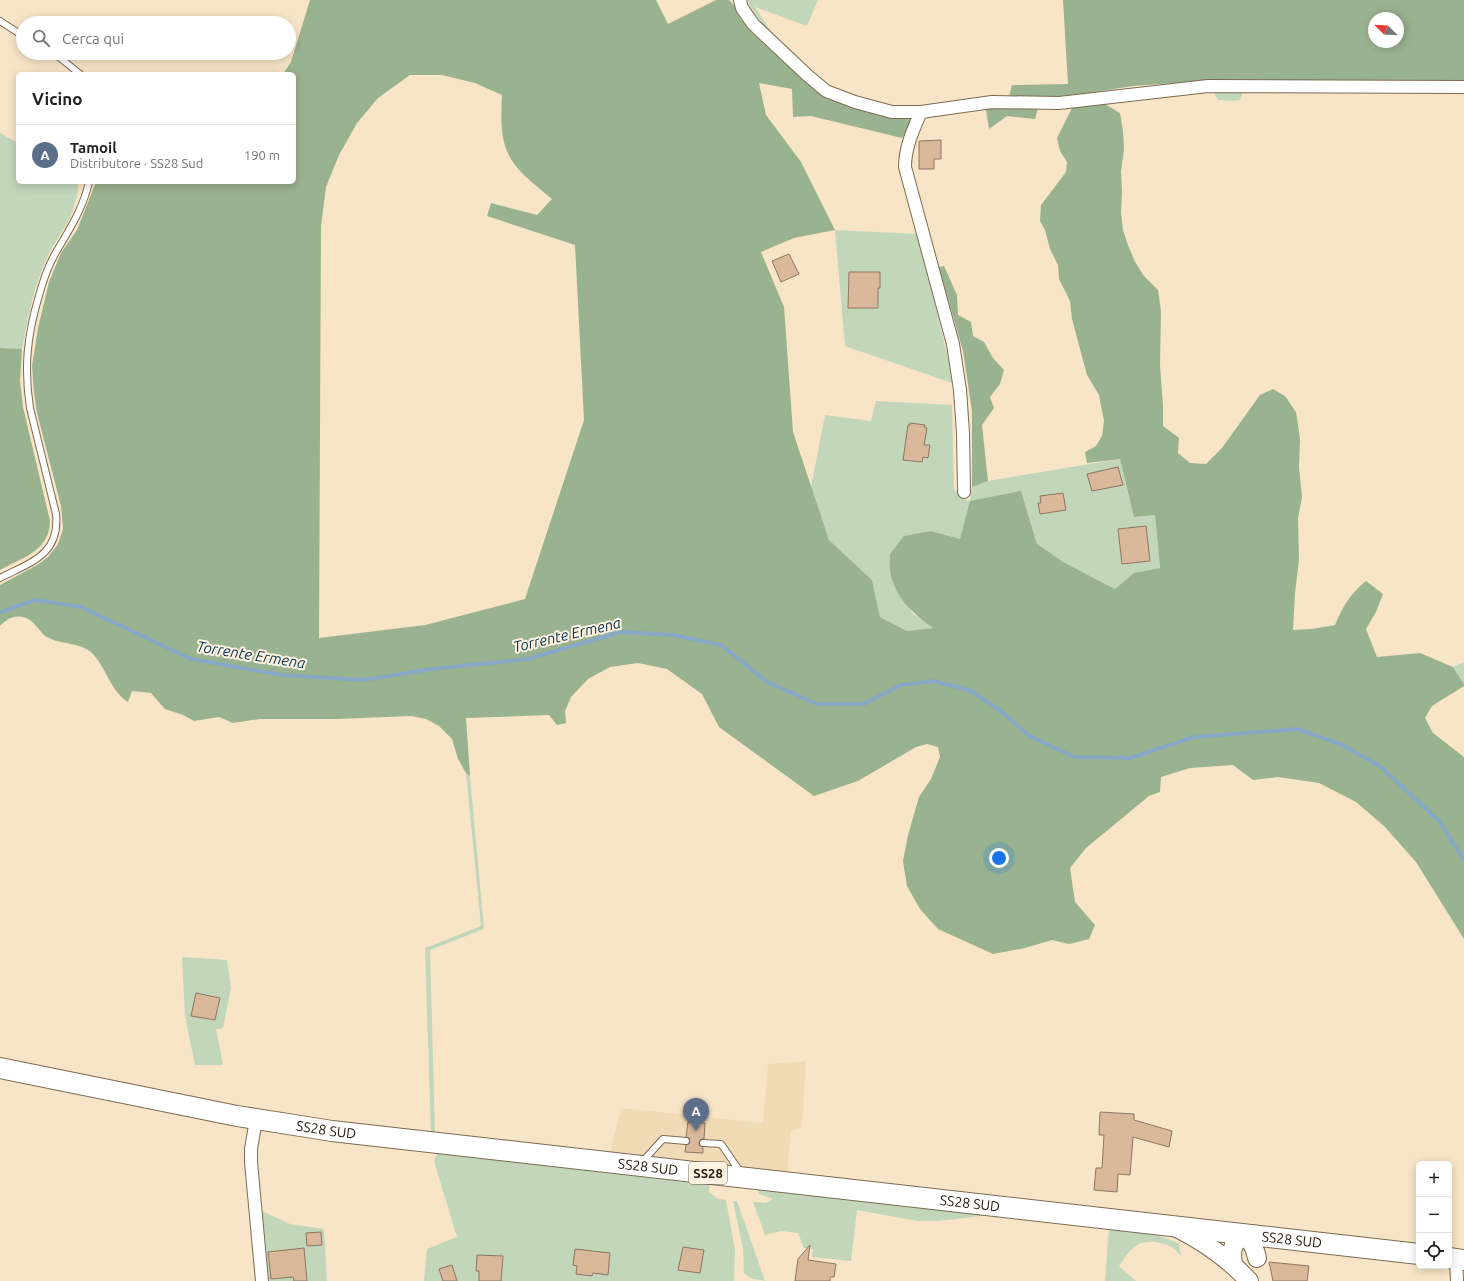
<!DOCTYPE html>
<html lang="it">
<head>
<meta charset="utf-8">
<style>
  :root { --surface:#fff; --page:#f6f6f6; --text:#222; --muted:#767676; --line:#e0e0e0; --accent:#db2777 }
  body { margin:0; font-family:Ubuntu,sans-serif; background:var(--page); color:var(--text) }
  .controls { position:absolute; right:12px; bottom:12px; display:grid; overflow:hidden; border-radius:6px; box-shadow:0 2px 10px #0003 }
  .controls button { width:36px; height:36px; display:grid; place-items:center; padding:0; border:0; border-bottom:1px solid var(--line); background:var(--surface); color:var(--text); font:20px sans-serif }
  .compass { position:absolute; left:1368px; top:12px; width:36px; height:36px; border-radius:50%; background:var(--surface); box-shadow:0 2px 10px #0003; rotate:294deg }
  .you { position:absolute; left:999px; top:858px; width:14px; height:14px; margin:-10px; border:3px solid #fff; border-radius:50%; background:#1a73e8; box-shadow:0 0 0 6px #1a73e833 }
  .badge { display:grid; place-items:center; width:26px; height:26px; border-radius:50%; background:var(--accent); color:#fff; font-size:13px; font-weight:700 }
  .pin { position:absolute; translate:-50% -33px; filter:drop-shadow(0 1px 2px #0008) }
  .pin::after { content:''; position:absolute; top:21px; width:14px; height:12px; background:inherit; clip-path:polygon(0 0,100% 0,50% 100%) }
  .list { margin:0; padding:0; list-style:none }
  h2 { display:flex; justify-content:space-between; align-items:center; height:52px; margin:0; padding:0 16px; font-size:17px }
  h2 small { font-size:13px; font-weight:400; color:var(--muted) }
  .list li { display:grid; grid-template-columns:26px 1fr auto; gap:12px; align-items:center; box-sizing:border-box; height:60px; padding:0 16px; border-top:1px solid var(--line) }
  .list b { display:block; font-size:15px; white-space:nowrap }
  .list p { margin:0; font-size:13px; white-space:nowrap; color:var(--muted) }
  .list em { font-size:13px; font-style:normal; color:var(--muted) }
  .icon { flex:none; width:22px; height:22px; fill:none; stroke:currentColor; stroke-width:2; stroke-linecap:round; stroke-linejoin:round }
  .map { position:relative; flex:none; width:1464px; height:1281px; overflow:hidden }
  .search { position:absolute; background:var(--surface); box-shadow:0 2px 10px #0003; left:16px; top:16px; width:280px; height:44px; display:flex; align-items:center; gap:10px; box-sizing:border-box; padding:0 14px; border-radius:22px; color:var(--muted); font-size:15px }
  .panel { position:absolute; background:var(--surface); box-shadow:0 2px 10px #0003; left:16px; top:72px; width:280px; height:112px; border-radius:6px }
  .map>svg:first-child { display:block }
  .built { fill:#f1dab6 }
  .green { fill:#c2d6ba }
  .forest { fill:#99b28f; fill-rule:evenodd }
  .lines { fill:none; stroke-linecap:round; stroke-linejoin:round }
  .stream { stroke:#86a9c5; stroke-width:4 }
  .building { fill:#dab89a; stroke:#8e7660 }
  .service-casing { stroke:#7b6b50; stroke-width:8 }
  .minor-casing { stroke:#7b6b50; stroke-width:14 }
  .secondary-casing { stroke:#7b6b50; stroke-width:20 }
  .primary-casing { stroke:#7b6b50; stroke-width:22 }
  .service { stroke:#fff; stroke-width:6 }
  .minor { stroke:#fff; stroke-width:12 }
  .secondary { stroke:#fff; stroke-width:18 }
  .primary { stroke:#fff; stroke-width:20 }
  .labels { text-anchor:middle; stroke-width:4; stroke-linejoin:round; paint-order:stroke }
  .shield { fill:#fff4e2; stroke:#686053; stroke-width:1 }
  .shield-label { font-size:13px; font-weight:bold; fill:#282116 }
  .street-label { font-size:14px; fill:#282116; stroke:#fff4e2 }
  .water-label { font-size:15px; font-style:italic; fill:#05324f; stroke:#fff4e2 }
</style>
</head>
<body>
<div class="map">
<svg width="1464" height="1281" viewBox="0 0 1464 1281">
  <rect width="100%" height="100%" fill="#f8e5c8"/>
  <path class="built" d="M806,1061L802,1128L791,1131L787,1174L610,1152L621,1108L763,1123L768,1064Z"/>
  <g class="green">
    <path d="M748,0H818L807,26L755,7L772,33C762,23 751,14 748,0Z"/>
    <path d="M1213,91H1243L1240,100L1230,101L1218,100Z"/>
    <path d="M0,133L18,143V182H77C80,191 76,199 73,209C68,226 56,239 48,255C34,285 28,317 22,349L0,348Z"/>
    <path d="M835,230L918,234L949,362L952,383L845,346Z"/>
    <path d="M876,401L952,405L954,489L960,497L970,501L972,487L988,481L1120,459L1134,517L1155,515L1160,569L1134,573L1115,589L1065,563L1037,544L1021,491L960,540L930,531L904,536L911,612L934,628L907,631L880,617L872,580L829,540L811,487L825,415L871,421Z"/>
    <path d="M1464,662V684L1453,667Z"/>
    <path d="M466,773L470,776L484,929L430,950L435,1133H431L425,948L481,926Z"/>
    <path d="M182,957L227,960L231,988L223,1028L216,1029L223,1065H195L185,1016Z"/>
    <path d="M438,1152L710,1183L709,1192L718,1199L726,1200L735,1251L734,1281H424L427,1249L457,1237L434,1161Z"/>
    <path d="M758,1189L989,1215L938,1221H918L857,1210L851,1261L812,1257L813,1249L804,1248L798,1233L781,1231L765,1235L753,1202L766,1203L773,1199L759,1194Z"/>
    <path d="M733,1201H737L765,1281L750,1278L744,1273L743,1249Z"/>
    <path d="M260,1210L290,1224L324,1229L327,1281H267Z"/>
    <path d="M1109,1227L1156,1235L1179,1243L1181,1257C1179,1254 1176,1250 1173,1248C1164,1242 1146,1239 1137,1245C1129,1250 1124,1259 1119,1266L1136,1281H1105Z"/>
  </g>
  <g class="forest">
    <path d="M310,0H656L668,24L716,0H729L734,5L740,18L753,34L811,86L827,98L915,117L902,138L811,116L793,117L792,89L759,83L766,115L801,162L835,230L794,238L761,252L784,307L793,432L829,540L872,580L880,617L907,631L933,628C913,613 898,601 891,576C889,569 890,561 890,554L904,536L930,531L960,539L970,501L1021,491L1037,544L1065,563L1115,589L1134,573L1160,568L1155,515L1134,517L1120,459L1087,463L1085,452L1096,446L1102,436L1104,421L1099,395L1087,375L1072,319L1070,301L1059,279L1058,265L1050,249L1045,230L1040,221L1041,205L1066,172L1067,162L1060,151L1057,138L1073,106L1103,103L1120,113L1123,131L1124,150L1121,171L1122,191L1121,213L1123,230L1128,245L1135,262L1144,276L1158,290L1161,311L1160,365L1163,406V426L1179,438L1178,453L1190,463L1206,464L1222,448L1260,395L1273,389L1285,396L1296,412L1300,439L1299,467L1302,497L1298,518L1299,560L1295,593L1293,630L1312,629L1335,625C1343,606 1350,594 1366,581L1383,594L1376,612L1366,629L1377,657L1420,653L1453,667L1464,684V686L1432,706L1425,718L1433,733L1464,757V939L1416,862L1384,826L1356,802L1319,783L1278,777L1253,780L1233,765L1190,768L1161,777L1160,792L1149,796L1086,848L1070,868L1075,902L1095,925L1089,939L1069,944L1052,940L1025,948L993,954L938,929L920,909L907,886L903,861L908,835L919,797L931,779L940,757L938,747L927,744L916,747L858,781L814,796L719,727L702,694L667,669L638,663L610,667L588,679L571,697L565,711L566,723L557,725L549,715L466,718L470,776L466,773L458,759L452,739L439,726L426,719L411,716L337,719H260L233,723L219,717L194,721L183,715L165,709L151,693L132,691L128,702C111,692 106,667 92,653C81,643 63,644 51,639C39,635 36,619 22,617C13,615 6,620 0,626V585L37,565L48,557L58,544L63,529L61,506L37,413L34,393L32,366L38,328L49,282L61,253L77,230L96,182H294V74H283L291,62ZM410,75H442L475,83L502,95C501,113 500,134 507,151C514,170 537,186 552,199L537,215L491,203L487,216L575,245L584,420L525,599L425,625L319,638L321,226L326,187L339,155L357,123L378,98Z"/>
    <path d="M1063,0H1464V81L1189,82L1133,86L1069,96H1009L1012,85L1068,84ZM1374,18H1398V42H1374Z"/>
    <path d="M1003,108H1038L1035,119L1007,116L989,129L986,109Z"/>
    <path d="M944,266L957,295L958,315L971,322L973,336L984,342L993,358L1004,370L1000,384L990,397L994,408L982,425L988,481L972,487V411L963,351L939,267Z"/>
    <path d="M0,348L22,349L20,381L23,407L50,521C49,552 23,557 0,570Z"/>
  </g>
  <g class="lines">
    <path class="stream" d="M0,612L35,600L81,607L191,659L282,675L364,680L432,669L528,659L621,632L673,635L721,645L767,682L817,704H864L901,685L934,681L971,691L1001,711L1029,736L1075,757L1130,758L1194,737L1298,729L1342,745L1381,767L1439,821L1464,860"/>
  </g>
  <g class="building">
    <path d="M941,140V159H934V169H919V141Z"/>
    <path d="M789,254L799,274L781,282L772,261Z"/>
    <path d="M849,272H880V288H878V308H848Z"/>
    <path d="M910,423L925,425L924,427L927,428L924,445H930L928,458L923,457L922,462L903,460L908,425H910Z"/>
    <path d="M1118,467L1123,485L1092,491L1087,474Z"/>
    <path d="M1063,493L1066,510L1040,514L1038,503H1041L1040,496Z"/>
    <path d="M1146,526L1150,561L1122,564L1118,529Z"/>
    <path d="M196,993L220,998L215,1020L191,1016Z"/>
    <path d="M1100,1112L1134,1114V1120L1172,1131L1169,1147L1133,1137L1130,1175L1118,1174L1117,1192L1094,1190L1096,1168H1102L1104,1135H1099Z"/>
    <path d="M688,1122L705,1123L704,1139H701L699,1142V1145L703,1148V1153L685,1152L686,1145L689,1144L690,1141L689,1138L686,1137Z"/>
    <path d="M321,1232L322,1245L307,1246L306,1233Z"/>
    <path d="M810,1245L808,1260L836,1264L834,1277H830V1281H795L798,1259Z"/>
    <path d="M683,1247L704,1250L700,1273L678,1270Z"/>
    <path d="M304,1248L307,1281H294L293,1277L271,1279L268,1252Z"/>
    <path d="M575,1249L610,1253L608,1275L593,1273L592,1276L576,1274L577,1266L573,1265Z"/>
    <path d="M477,1255L503,1256L501,1281H479V1271H476Z"/>
    <path d="M1269,1262L1309,1266L1307,1281H1273Z"/>
    <path d="M452,1265L457,1281H443L439,1269Z"/>
  </g>
  <g class="lines">
    <defs>
      <g id="service">
        <path d="M0,21L23,36"/>
        <path d="M54,53L80,74"/>
        <path d="M0,578C31,562 60,555 56,514L30,408C24,369 27,337 38,299C42,284 47,268 55,254C69,230 83,209 89,182"/>
        <path d="M703,1143L721,1144L741,1173"/>
        <path d="M642,1162L663,1139L686,1141"/>
      </g>
      <g id="minor">
        <path d="M740,0L742,8L753,24L806,74L826,91L855,102L892,112H921L992,102L1059,103L1208,86L1464,87"/>
        <path d="M921,112C913,130 905,147 905,167L953,344L960,390L963,433L964,492"/>
        <path d="M256,1120L251,1149V1162L262,1281"/>
        <path d="M1456,1259L1457,1281"/>
      </g>
      <g id="secondary">
        <path d="M1177,1228C1205,1242 1228,1258 1249,1281"/>
        <path d="M1233,1265C1231,1250 1232,1246 1241,1234C1252,1242 1254,1245 1257,1258"/>
      </g>
      <g id="primary">
        <path id="s1" d="M0,1068L237,1116L332,1131L1419,1254"/>
        <path d="M1449,1258L1464,1260"/>
      </g>
    </defs>
    <use href="#service" class="service-casing"/>
    <use href="#minor" class="minor-casing"/>
    <use href="#secondary" class="secondary-casing"/>
    <use href="#primary" class="primary-casing"/>
    <use href="#service" class="service"/>
    <use href="#minor" class="minor"/>
    <use href="#secondary" class="secondary"/>
    <use href="#primary" class="primary"/>
  </g>
  <g class="labels">
    <rect class="shield" x="689" y="1162" width="38" height="22" rx="3"/>
    <g class="shield-label">
      <text x="708" y="1178">SS28</text>
    </g>
    <g class="street-label">
      <text dy="5" stroke="none"><textPath href="#s1" startOffset="332">SS28 SUD</textPath></text>
      <text dy="5" stroke="none"><textPath href="#s1" startOffset="656">SS28 SUD</textPath></text>
      <text dy="5" stroke="none"><textPath href="#s1" startOffset="980">SS28 SUD</textPath></text>
      <text dy="5" stroke="none"><textPath href="#s1" startOffset="1304">SS28 SUD</textPath></text>
    </g>
    <g class="water-label">
      <text transform="translate(567 635) rotate(-13)" y="5">Torrente Ermena</text>
      <text transform="translate(251 655) rotate(9)" y="5">Torrente Ermena</text>
    </g>
  </g>
</svg>
<div class="controls">
<button>+</button>
<button>−</button>
<button><svg class="icon" aria-label="locate" viewBox="0 0 24 24"><circle cx="12" cy="12" r="6"/><path d="M12 2v4M12 18v4M2 12h4M18 12h4"/></svg></button>
</div>
<svg class="compass" viewBox="-18 -18 36 36"><path d="M0-13l5 13h-10z" fill="#e53935"/><path d="M0 13l5-13h-10z" fill="#767676"/></svg>
<div class="you"></div>
<div class="pin badge" style="left:696px;top:1131px;background:#5c6f8a">A</div>
<div class="search"><svg class="icon" aria-label="search" viewBox="0 0 24 24"><circle cx="10" cy="10" r="6"/><path d="M15 15l6 6"/></svg>Cerca qui</div>
<section class="panel">
<h2>Vicino<small></small></h2>
<ul class="list">
<li><span class="badge" style="background:#5c6f8a">A</span><div><b>Tamoil</b><p>Distributore · SS28 Sud</p></div><em>190 m</em></li>
</ul>
</section>
</div>
</body>
</html>
